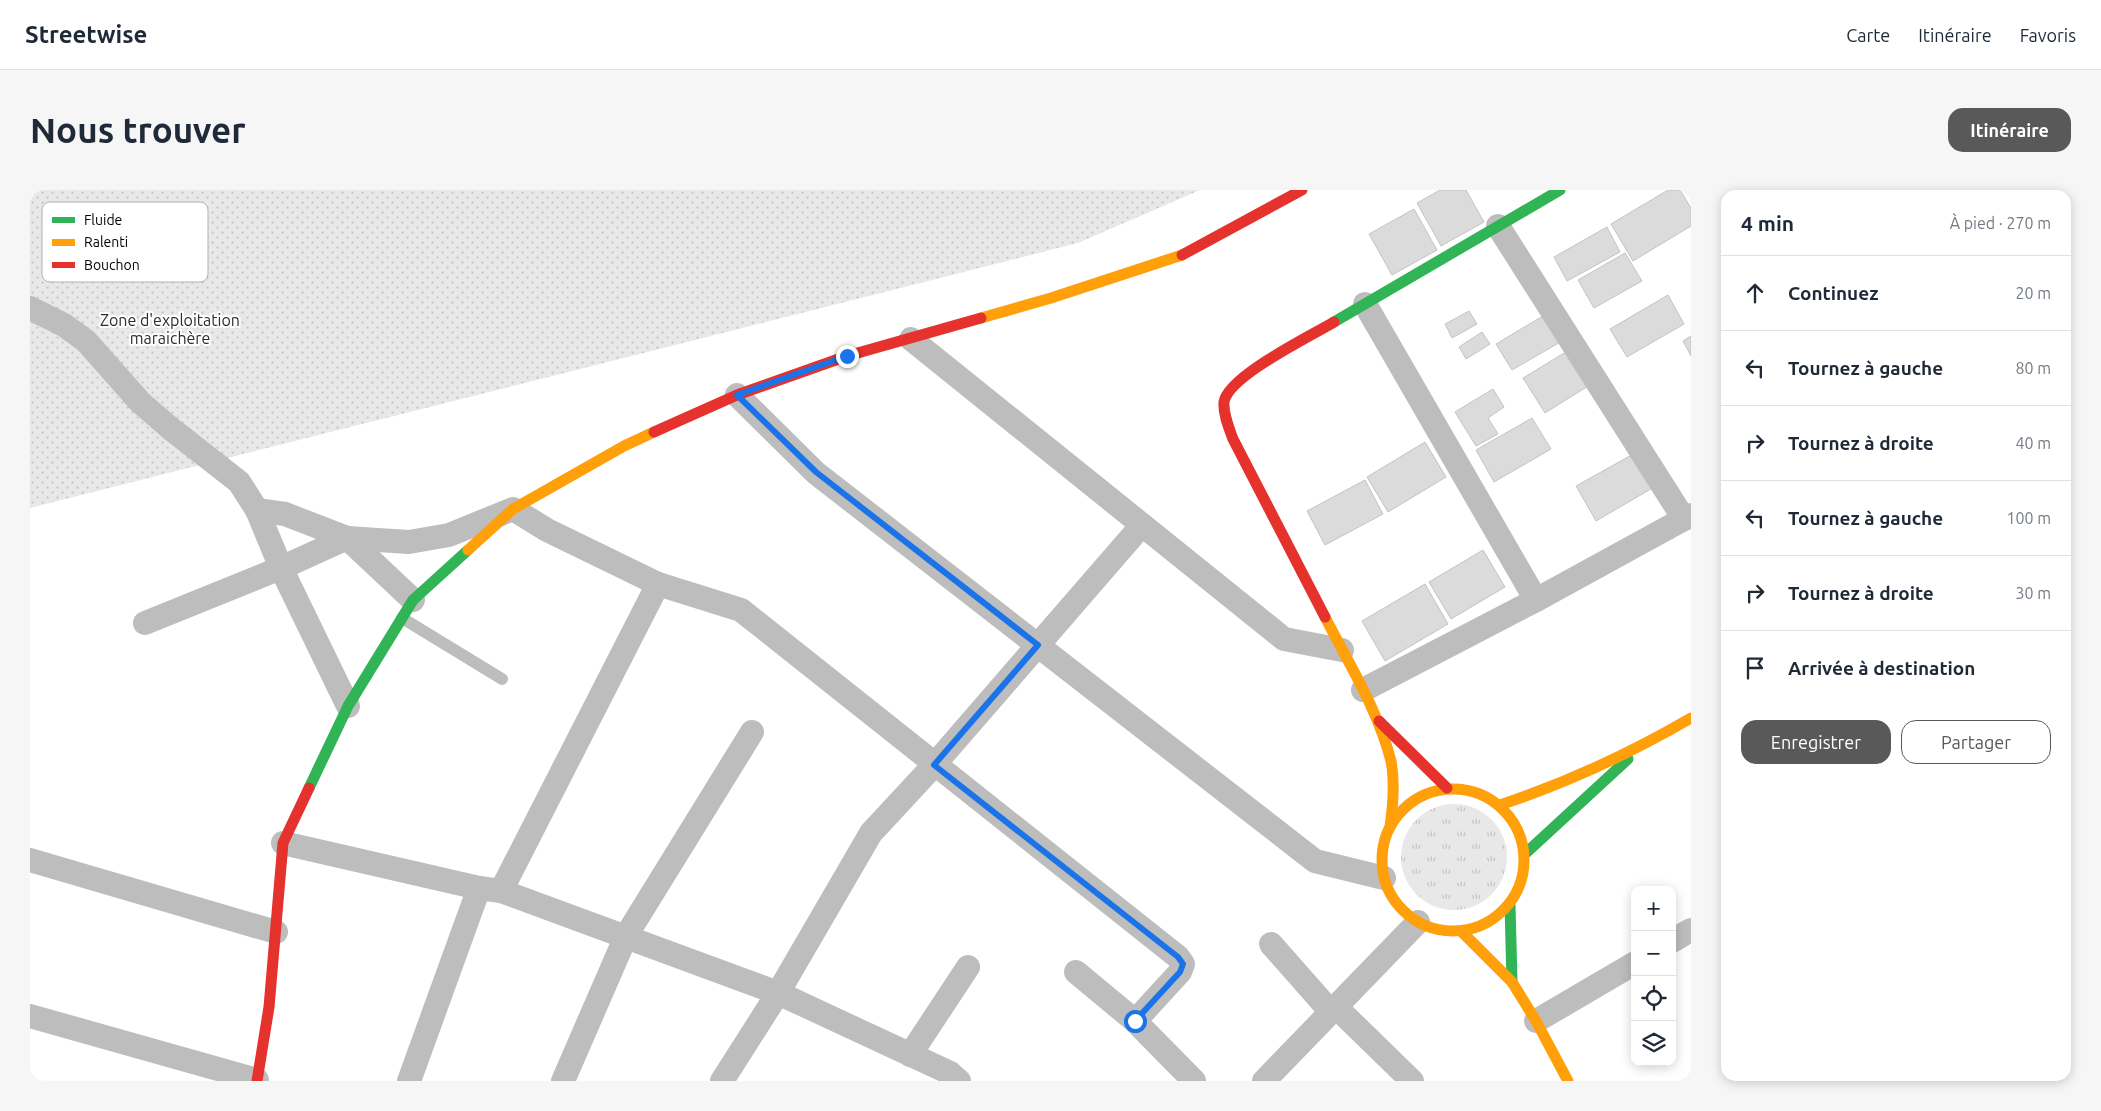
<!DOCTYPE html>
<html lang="fr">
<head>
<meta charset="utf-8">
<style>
  :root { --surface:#fff; --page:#f6f6f7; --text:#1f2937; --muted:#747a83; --line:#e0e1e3; --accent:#595959 }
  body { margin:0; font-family:Ubuntu,sans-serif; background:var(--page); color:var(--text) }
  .controls { position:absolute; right:15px; bottom:15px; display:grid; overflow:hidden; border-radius:10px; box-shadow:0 2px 12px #0003 }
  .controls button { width:45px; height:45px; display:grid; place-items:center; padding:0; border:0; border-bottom:1px solid var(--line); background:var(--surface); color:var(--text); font:25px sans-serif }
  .stop { position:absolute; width:15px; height:15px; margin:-11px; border:4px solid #1a73e8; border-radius:50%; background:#fff }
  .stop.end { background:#1a73e8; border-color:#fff; box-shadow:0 1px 5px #0008 }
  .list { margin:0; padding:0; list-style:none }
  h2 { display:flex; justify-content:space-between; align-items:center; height:65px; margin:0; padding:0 20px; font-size:21px }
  h2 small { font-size:16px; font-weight:400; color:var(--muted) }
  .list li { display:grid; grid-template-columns:32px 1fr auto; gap:15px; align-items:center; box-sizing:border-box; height:75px; padding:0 20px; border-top:1px solid var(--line) }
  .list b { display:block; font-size:19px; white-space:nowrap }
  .list em { font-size:16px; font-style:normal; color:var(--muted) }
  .actions { display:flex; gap:10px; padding:15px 20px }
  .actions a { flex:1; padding:11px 0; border:1px solid var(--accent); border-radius:15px; text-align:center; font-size:18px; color:var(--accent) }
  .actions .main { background:var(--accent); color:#fff }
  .icon { flex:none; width:28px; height:28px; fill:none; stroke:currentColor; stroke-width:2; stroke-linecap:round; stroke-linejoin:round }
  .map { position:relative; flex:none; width:1661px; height:891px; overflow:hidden; border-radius:15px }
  header { display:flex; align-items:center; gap:30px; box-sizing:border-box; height:70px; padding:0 25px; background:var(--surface); border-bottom:1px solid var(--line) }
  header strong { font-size:24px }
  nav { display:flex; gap:28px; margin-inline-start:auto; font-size:18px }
  .intro { display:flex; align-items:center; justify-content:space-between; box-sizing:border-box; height:120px; padding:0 30px }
  h1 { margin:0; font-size:35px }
  .button { padding:12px 22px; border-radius:15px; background:var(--accent); color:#fff; font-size:18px; font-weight:700 }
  main { display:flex; gap:30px; padding:0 30px }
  aside { flex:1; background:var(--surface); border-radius:15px; box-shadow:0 2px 12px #0003 }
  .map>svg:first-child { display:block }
  .grass { fill:url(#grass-tufts) }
  .garden { fill:url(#garden-dots) }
  .building { fill:#dbdbdb; stroke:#c3c3c3 }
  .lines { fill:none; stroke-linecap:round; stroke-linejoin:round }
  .lane { stroke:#bdbdbd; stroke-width:12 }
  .street { stroke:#bdbdbd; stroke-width:24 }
  .fast { stroke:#30b455; stroke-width:11 }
  .slow { stroke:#ff9f0a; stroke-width:11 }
  .jam { stroke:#e5322d; stroke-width:11 }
  .route { stroke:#1a73e8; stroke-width:6 }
  .labels { text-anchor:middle; stroke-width:4; stroke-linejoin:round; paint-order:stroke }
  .park-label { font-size:16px; fill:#2c2c2c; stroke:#fff }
  .key { fill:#fff; stroke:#b2b2b2; stroke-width:1 }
  .key-label { font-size:14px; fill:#000 }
</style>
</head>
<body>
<header>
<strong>Streetwise</strong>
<nav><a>Carte</a><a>Itinéraire</a><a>Favoris</a></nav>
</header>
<div class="intro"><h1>Nous trouver</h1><a class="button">Itinéraire</a></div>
<main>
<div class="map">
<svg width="1661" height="891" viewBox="0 0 1661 891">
  <defs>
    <pattern id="grass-tufts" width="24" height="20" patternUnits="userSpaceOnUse" patternTransform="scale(1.25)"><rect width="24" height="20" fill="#e8e8e8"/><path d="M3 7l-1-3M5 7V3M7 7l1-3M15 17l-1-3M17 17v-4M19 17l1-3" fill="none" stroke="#c5c5c5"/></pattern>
    <pattern id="garden-dots" width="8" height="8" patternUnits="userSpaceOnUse" patternTransform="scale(1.25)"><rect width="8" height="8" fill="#e8e8e8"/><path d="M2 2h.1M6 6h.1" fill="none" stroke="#c5c5c5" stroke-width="1.8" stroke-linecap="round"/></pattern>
  </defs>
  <rect width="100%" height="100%" fill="#fff"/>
  <circle class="grass" cx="1424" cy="667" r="53"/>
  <path class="garden" d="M0,0H1170L1048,53L0,318Z"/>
  <g class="building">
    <path d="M1410,0H1436L1454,32L1411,56L1387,13Z"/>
    <path d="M1638,0H1650L1661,18V36L1603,71L1581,34Z"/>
    <path d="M1384,19L1407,60L1362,85L1339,44Z"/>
    <path d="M1577,37L1590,62L1537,91L1524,67Z"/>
    <path d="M1595,63L1612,91L1564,118L1548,90Z"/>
    <path d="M1638,105L1654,134L1597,167L1580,139Z"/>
    <path d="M1523,120L1539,147L1482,180L1466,154Z"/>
    <path d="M1439,121L1447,134L1422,148L1415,134Z"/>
    <path d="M1452,142L1460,154L1436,169L1429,157Z"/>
    <path d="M1661,146V166L1653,151Z"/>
    <path d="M1549,154L1571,188L1515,223L1493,188Z"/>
    <path d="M1463,199L1474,217L1458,228L1468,244L1446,256L1425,222Z"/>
    <path d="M1502,228L1521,259L1464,292L1446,260Z"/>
    <path d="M1395,252L1416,287L1358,322L1337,287Z"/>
    <path d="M1607,262L1626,296L1566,331L1546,296Z"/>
    <path d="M1335,290L1353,324L1295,355L1277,321Z"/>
    <path d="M1453,360L1475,397L1421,429L1399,392Z"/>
    <path d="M1395,394L1418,434L1355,471L1332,431Z"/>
  </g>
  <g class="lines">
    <path class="lane" d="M372,428L472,489"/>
    <g class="street">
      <path d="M1468,36L1654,329"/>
      <path d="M1335,114L1506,410"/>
      <path d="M0,118L34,135L56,151L110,212L140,238L209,292L227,320L255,324L317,348L379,352L419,345L483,319L517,340L628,394L711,420L1148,767L1153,774L1150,782L1105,831"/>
      <path d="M881,149L1254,449L1312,460"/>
      <path d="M707,205L786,283L1285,671L1354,688"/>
      <path d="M227,320L251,378L318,516"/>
      <path d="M115,433L251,378L317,348L383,410"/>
      <path d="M1333,500L1506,410L1661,325"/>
      <path d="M253,653L449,698L471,701L748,803L920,883L929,891"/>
      <path d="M0,670L246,742"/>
      <path d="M471,701L628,394"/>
      <path d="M1642,751L1661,740"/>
      <path d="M1241,754L1301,822"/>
      <path d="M1046,782L1105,831L1164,891"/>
      <path d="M1306,817L1382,891"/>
      <path d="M0,826L227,890"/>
      <path d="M1506,831L1605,773"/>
      <path d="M880,865L938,777"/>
      <path d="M379,891L449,698"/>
      <path d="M533,891L596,746L722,542"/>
      <path d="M692,891L748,803L841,643L904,575L1112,335"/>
      <path d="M1234,891L1388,732"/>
    </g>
    <g class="fast">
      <path d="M1304,132L1530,0"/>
      <path d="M279,598L318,516L383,410L438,360"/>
      <path d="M1496,663L1598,569"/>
      <path d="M1480,715L1482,792"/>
    </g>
    <g class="slow">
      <path d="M951,128L1021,108L1152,65"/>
      <path d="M438,360L483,319L594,256L624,242"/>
      <path d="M1295,427C1319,474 1348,520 1361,571C1365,592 1363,616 1360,637"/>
      <circle cx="1423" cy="670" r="71"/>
      <path d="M1470,615C1536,593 1601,563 1661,528"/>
      <path d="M1431,741L1482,792L1506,831L1538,891"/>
    </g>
    <g class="jam">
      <path d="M1152,65L1272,0"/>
      <path d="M624,242L707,205L817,166L951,128"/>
      <path d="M1295,427L1203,249C1199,238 1193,224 1194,212C1198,186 1281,146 1304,132"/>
      <path d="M1349,531L1417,598"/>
      <path d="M227,891L239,817L253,653L279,598"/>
    </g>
  </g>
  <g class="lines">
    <path class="route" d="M817,166L707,205L786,282L1008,455L904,575L1148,767L1153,774L1150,782L1105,831"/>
  </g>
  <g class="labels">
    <g class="park-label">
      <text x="140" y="136">Zone d'exploitation<tspan x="140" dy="18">maraichère</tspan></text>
    </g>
  </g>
  <rect x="12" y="12" width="166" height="80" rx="8" class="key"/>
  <rect x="22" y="27" width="23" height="6" fill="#30b455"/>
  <rect x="22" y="49" width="23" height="7" fill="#ff9f0a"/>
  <rect x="22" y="72" width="23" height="6" fill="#e5322d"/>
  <g class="key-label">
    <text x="54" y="35">Fluide</text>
    <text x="54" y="57">Ralenti</text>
    <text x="54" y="80">Bouchon</text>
  </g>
</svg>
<div class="controls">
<button>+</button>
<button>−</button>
<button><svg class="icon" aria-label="locate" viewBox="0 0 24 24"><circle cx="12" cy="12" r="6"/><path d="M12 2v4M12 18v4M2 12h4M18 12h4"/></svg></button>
<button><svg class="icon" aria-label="layers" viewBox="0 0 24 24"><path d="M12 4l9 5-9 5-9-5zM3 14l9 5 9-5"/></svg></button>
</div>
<div class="stop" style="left:1105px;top:831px"></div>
<div class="stop end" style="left:817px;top:166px"></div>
</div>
<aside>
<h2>4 min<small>À pied · 270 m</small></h2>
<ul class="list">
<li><svg class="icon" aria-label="ahead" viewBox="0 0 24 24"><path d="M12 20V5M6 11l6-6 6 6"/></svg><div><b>Continuez</b></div><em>20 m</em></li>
<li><svg class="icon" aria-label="left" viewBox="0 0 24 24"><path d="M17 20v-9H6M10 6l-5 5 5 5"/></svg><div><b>Tournez à gauche</b></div><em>80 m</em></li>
<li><svg class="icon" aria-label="right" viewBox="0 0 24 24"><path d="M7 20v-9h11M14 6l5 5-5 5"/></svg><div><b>Tournez à droite</b></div><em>40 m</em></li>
<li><svg class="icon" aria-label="left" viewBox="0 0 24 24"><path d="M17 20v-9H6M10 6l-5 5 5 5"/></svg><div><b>Tournez à gauche</b></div><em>100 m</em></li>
<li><svg class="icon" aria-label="right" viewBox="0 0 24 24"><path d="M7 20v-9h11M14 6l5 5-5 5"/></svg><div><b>Tournez à droite</b></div><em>30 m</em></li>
<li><svg class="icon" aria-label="arrive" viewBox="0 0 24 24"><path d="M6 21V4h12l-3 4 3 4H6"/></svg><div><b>Arrivée à destination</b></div></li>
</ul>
<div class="actions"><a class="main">Enregistrer</a><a>Partager</a></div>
</aside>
</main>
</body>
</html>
